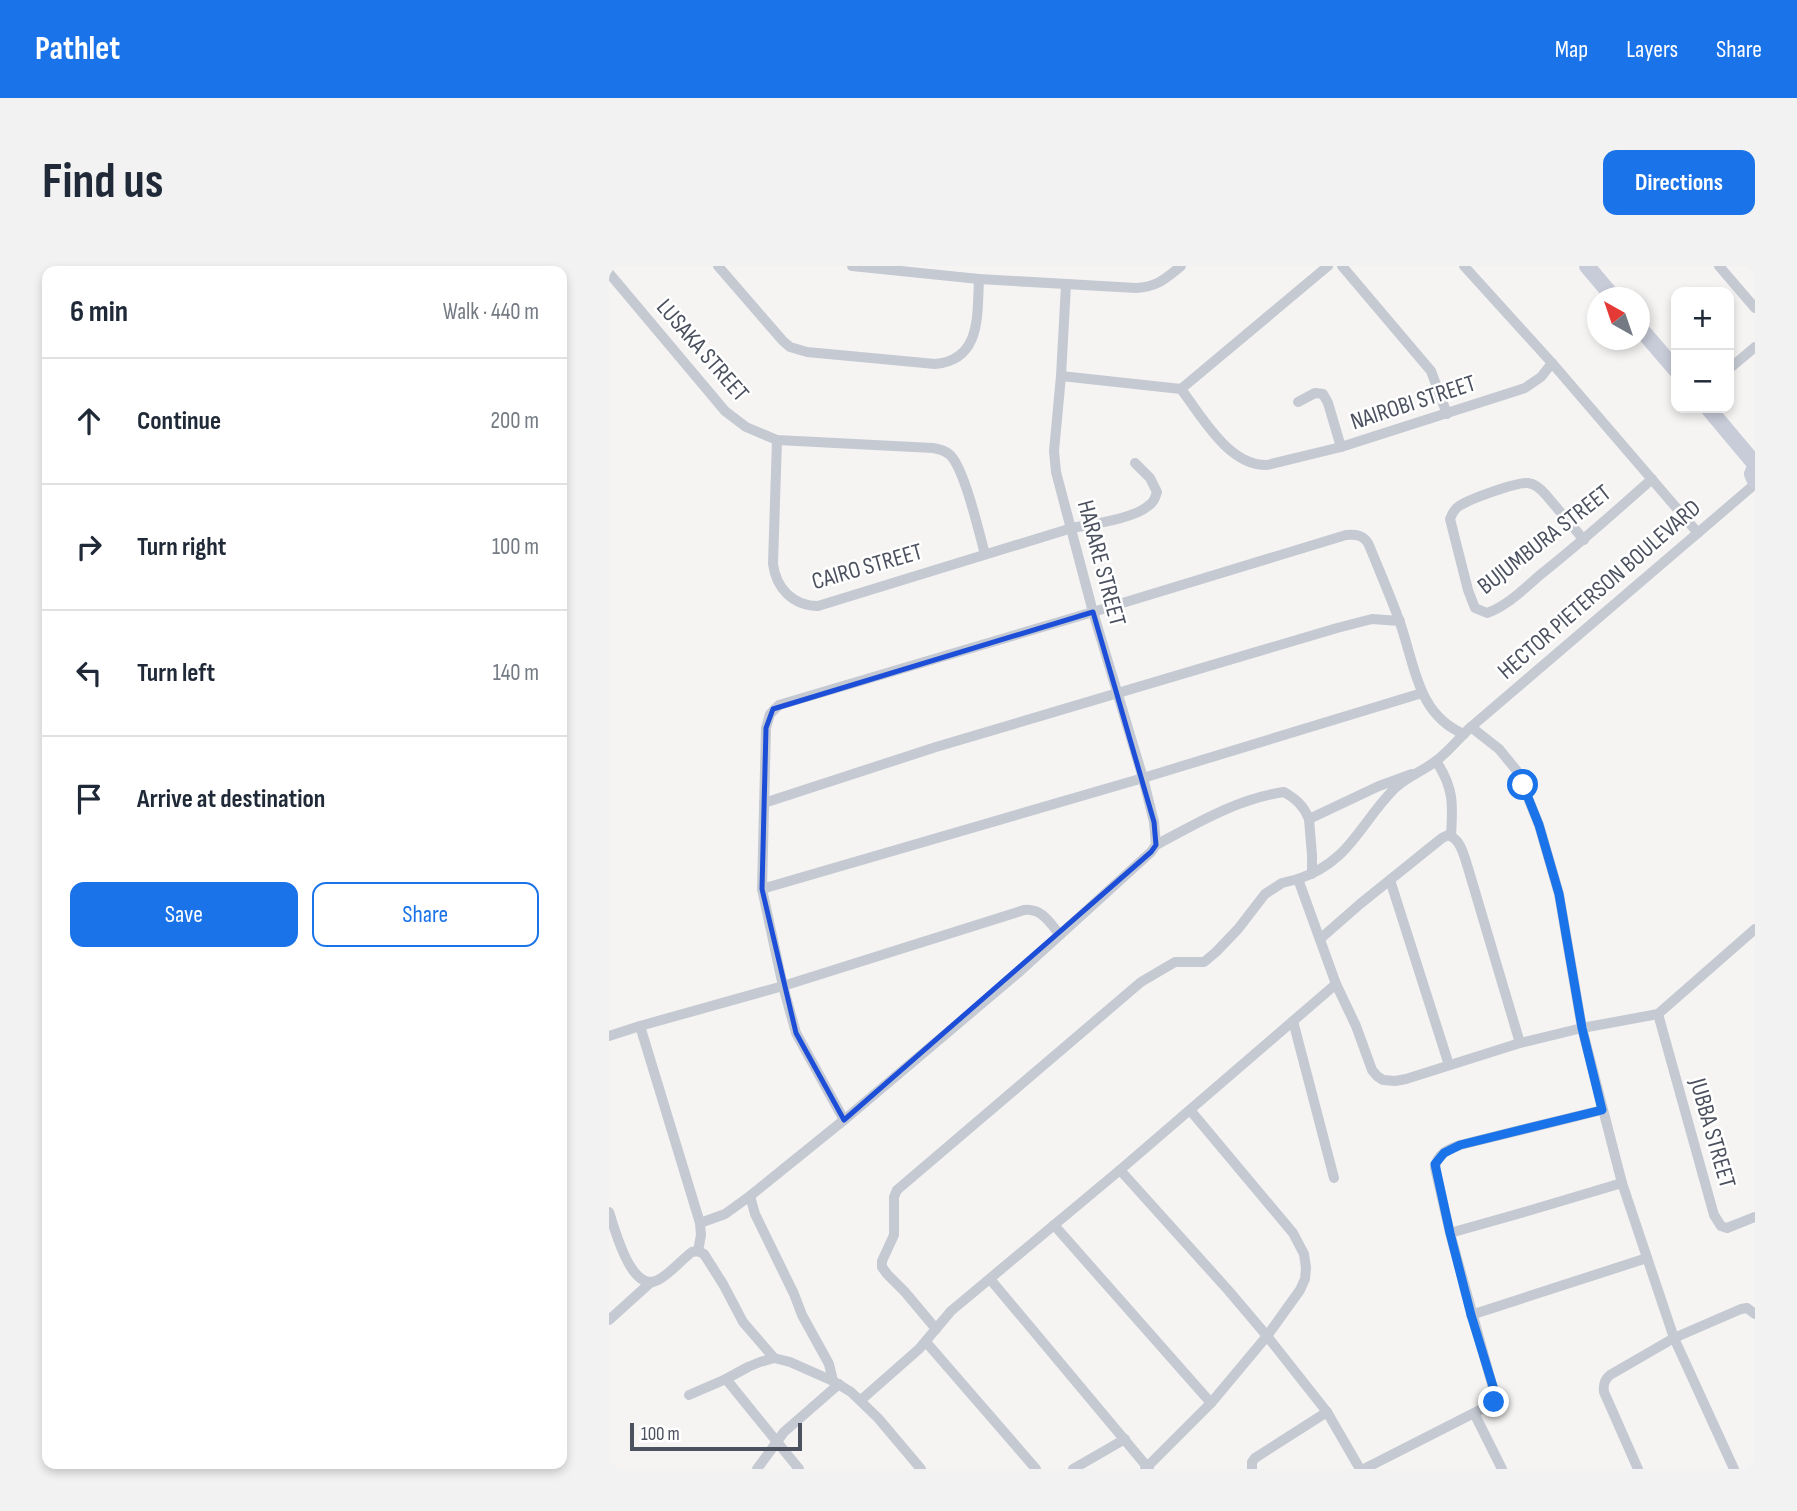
<!DOCTYPE html>
<html lang="en">
<head>
<meta charset="utf-8">
<style>
  :root { --surface:#fff; --page:#f2f2f3; --text:#1f2937; --muted:#747a83; --line:#e0e1e3; --accent:#1a73e8 }
  body { margin:0; font-family:"Sofia Sans Condensed",sans-serif; background:var(--page); color:var(--text) }
  .controls { position:absolute; right:21px; top:21px; display:grid; overflow:hidden; border-radius:14px; box-shadow:0 4px 10px #0003 }
  .controls button { width:63px; height:63px; display:grid; place-items:center; padding:0; border:0; border-bottom:2px solid var(--line); background:var(--surface); color:var(--text); font:35px sans-serif }
  .compass { position:absolute; left:978px; top:21px; width:63px; height:63px; border-radius:50%; background:var(--surface); box-shadow:0 4px 10px #0003; rotate:320deg }
  .scale { position:absolute; left:21px; bottom:18px; width:172px; box-sizing:border-box; padding-left:7px; border:4px solid #4c515f; border-top:0; font-size:19px; line-height:24px; white-space:nowrap; color:#4c515f; -webkit-text-stroke:5px #fff; paint-order:stroke }
  .stop { position:absolute; width:21px; height:21px; margin:-16px; border:5px solid #1a73e8; border-radius:50%; background:#fff }
  .stop.end { background:#1a73e8; border-color:#fff; box-shadow:0 2px 7px #0008 }
  .list { margin:0; padding:0; list-style:none }
  h2 { display:flex; justify-content:space-between; align-items:center; height:91px; margin:0; padding:0 28px; font-size:30px }
  h2 small { font-size:23px; font-weight:400; color:var(--muted) }
  .list li { display:grid; grid-template-columns:46px 1fr auto; gap:21px; align-items:center; box-sizing:border-box; height:126px; padding:0 28px; border-top:2px solid var(--line) }
  .list b { display:block; font-size:26px; white-space:nowrap }
  .list em { font-size:23px; font-style:normal; color:var(--muted) }
  .actions { display:flex; gap:14px; padding:21px 28px }
  .actions a { flex:1; padding:16px 0; border:2px solid var(--accent); border-radius:14px; text-align:center; font-size:24px; color:var(--accent) }
  .actions .main { background:var(--accent); color:#fff }
  .icon { flex:none; width:38px; height:38px; fill:none; stroke:currentColor; stroke-width:2; stroke-linecap:round; stroke-linejoin:round }
  .map { position:relative; flex:none; width:1146px; height:1203px; overflow:hidden; border-radius:14px }
  header { display:flex; align-items:center; gap:42px; box-sizing:border-box; height:98px; padding:0 35px; background:var(--accent); color:#fff }
  header strong { font-size:33px }
  nav { display:flex; gap:38px; margin-inline-start:auto; font-size:24px }
  .intro { display:flex; align-items:center; justify-content:space-between; box-sizing:border-box; height:168px; padding:0 42px }
  h1 { margin:0; font-size:49px }
  .button { padding:18px 32px; border-radius:14px; background:var(--accent); color:#fff; font-size:24px; font-weight:700 }
  main { display:flex; gap:42px; padding:0 42px }
  aside { flex:1; background:var(--surface); border-radius:14px; box-shadow:0 4px 10px #0003 }
  .map>svg:first-child { display:block }
  .lines { fill:none; stroke-linecap:round; stroke-linejoin:round }
  .street { stroke:#c5c9d2; stroke-width:10 }
  .secondary { stroke:#c8ccd9; stroke-width:16 }
  .route { stroke:#1a73e8; stroke-width:9 }
  .marked { fill:none; stroke:#1d4ed8; stroke-width:5; stroke-linejoin:round }
  .labels { text-anchor:middle; stroke-width:5; stroke-linejoin:round; paint-order:stroke }
  .street-label { font-size:24px; fill:#4c515f; stroke:#fff }
</style>
</head>
<body>
<header>
<strong>Pathlet</strong>
<nav><a>Map</a><a>Layers</a><a>Share</a></nav>
</header>
<div class="intro"><h1>Find us</h1><a class="button">Directions</a></div>
<main>
<aside>
<h2>6 min<small>Walk · 440 m</small></h2>
<ul class="list">
<li><svg class="icon" aria-label="ahead" viewBox="0 0 24 24"><path d="M12 20V5M6 11l6-6 6 6"/></svg><div><b>Continue</b></div><em>200 m</em></li>
<li><svg class="icon" aria-label="right" viewBox="0 0 24 24"><path d="M7 20v-9h11M14 6l5 5-5 5"/></svg><div><b>Turn right</b></div><em>100 m</em></li>
<li><svg class="icon" aria-label="left" viewBox="0 0 24 24"><path d="M17 20v-9H6M10 6l-5 5 5 5"/></svg><div><b>Turn left</b></div><em>140 m</em></li>
<li><svg class="icon" aria-label="arrive" viewBox="0 0 24 24"><path d="M6 21V4h12l-3 4 3 4H6"/></svg><div><b>Arrive at destination</b></div></li>
</ul>
<div class="actions"><a class="main">Save</a><a>Share</a></div>
</aside>
<div class="map">
<svg width="1146" height="1203" viewBox="0 0 1146 1203">
  <rect width="100%" height="100%" fill="#f5f4f3"/>
  <g class="lines">
    <g class="street">
      <path d="M109,0L174,75L181,81L198,86L326,98C373,94 368,48 370,13"/>
      <path d="M243,0L370,13L527,22C548,21 556,13 572,0"/>
      <path d="M733,0L822,105L838,148"/>
      <path d="M855,0L943,97L1089,267"/>
      <path d="M1110,0L1146,42"/>
      <path d="M0,7L116,145L137,161L168,174L324,182C330,183 335,184 340,188C355,200 370,267 376,288"/>
      <path d="M457,19L452,110L445,185L447,206L484,346L534,512L545,556L547,579"/>
      <path d="M1120,103L1146,81"/>
      <path d="M452,110L572,123L719,0"/>
      <path d="M572,123C593,151 620,200 658,199L732,181L916,122L932,111L943,97"/>
      <path d="M689,136L706,127L714,128L719,137L732,181"/>
      <path d="M168,174L164,298C167,322 184,340 209,340L463,262C483,258 524,253 539,240C545,236 546,232 548,226L541,212L526,197"/>
      <path d="M975,274L937,229C932,223 927,218 919,217C907,216 861,233 850,240C845,243 843,248 841,253L859,324L864,337L866,342L878,347C898,340 916,322 931,309C970,278 1006,246 1043,213"/>
      <path d="M862,461L890,483L908,505L930,559L950,628L973,762L1013,917L1065,1072L1125,1203"/>
      <path d="M827,495C845,522 844,538 842,570"/>
      <path d="M155,537L327,481L728,362L763,353L791,355"/>
      <path d="M700,553L703,589V608"/>
      <path d="M689,613C741,596 751,557 786,522C799,510 814,505 827,495C840,485 850,472 862,461L1146,218"/>
      <path d="M781,614L840,799"/>
      <path d="M153,623L534,512L813,427"/>
      <path d="M711,673L751,638L833,572L839,569C852,573 855,590 859,602L911,777"/>
      <path d="M1049,748L1105,949L1112,960L1118,962L1146,951"/>
      <path d="M684,755L725,912"/>
      <path d="M31,760L91,957L92,969L89,985"/>
      <path d="M0,770L31,760L174,720L415,644C433,642 441,657 451,669"/>
      <path d="M235,854L187,767L174,720L153,623L157,462L161,448L170,439L484,346L737,269C747,268 755,269 760,279C770,304 781,329 790,354C806,397 807,448 855,468"/>
      <path d="M511,904L619,1024L658,1070L718,1146L751,1203"/>
      <path d="M0,946C6,963 22,1028 49,1014C61,1008 72,994 83,986L89,985L95,988L114,1018L134,1056L165,1092"/>
      <path d="M91,957L116,948L141,930"/>
      <path d="M445,959L602,1137"/>
      <path d="M841,967L912,947L1013,917"/>
      <path d="M381,1013L540,1203"/>
      <path d="M862,1049L1038,992"/>
      <path d="M0,1054L41,1017"/>
      <path d="M327,1063L296,1026L278,1008L273,1001V995L285,969V931L288,924L532,716L566,696H595L607,686L629,663L656,628L673,617L689,613L727,718L747,760L763,804L768,810L774,814L786,815L797,813L911,777L973,762L1049,748L1146,663"/>
      <path d="M317,1076L427,1203"/>
      <path d="M117,1113L190,1203"/>
      <path d="M224,1115L220,1098L193,1049L185,1028L146,948L141,930L235,854L409,707L542,586L547,579C588,557 628,533 675,526C687,533 695,540 700,553L770,520L803,508"/>
      <path d="M80,1129L117,1113L139,1101L151,1096L165,1092L181,1096L224,1115L242,1126L269,1152L312,1203"/>
      <path d="M252,1134L310,1083L342,1045L511,904L727,718"/>
      <path d="M865,1147L893,1203"/>
      <path d="M148,1203L175,1166L230,1118"/>
      <path d="M464,1203L516,1173"/>
      <path d="M536,1203L602,1137L658,1070L691,1024L696,1013L697,1002L695,988L684,967L581,844"/>
      <path d="M643,1203V1196L646,1192L718,1146"/>
      <path d="M755,1203L865,1147L884,1137L887,1133L841,967L826,902C828,888 839,883 851,879L993,844"/>
      <path d="M1029,1203L995,1126C994,1119 995,1114 1001,1109L1065,1072L1132,1043L1138,1042L1146,1048"/>
    </g>
    <g class="secondary">
      <path d="M978,0L1005,32"/>
      <path d="M1030,61L1067,104"/>
      <path d="M1099,142L1146,198"/>
      <path d="M1146,201L1143,208L1146,215"/>
    </g>
  </g>
  <g class="lines">
    <path class="route" d="M885,1136L886,1127L862,1049L841,967L826,898L835,887L851,879L993,844L973,762L950,628L930,559L914,519"/>
  </g>
  <path class="marked" d="M484,346L545,556L547,579L542,586L235,854L187,767L153,623L157,462L164,443Z"/>
  <g class="labels">
    <g class="street-label">
      <text transform="translate(94 84) rotate(49)" y="8">LUSAKA STREET</text>
      <text transform="translate(804 136) rotate(-18)" y="8">NAIROBI STREET</text>
      <text transform="translate(935 273) rotate(-38)" y="8">BUJUMBURA STREET</text>
      <text transform="translate(493 297) rotate(75)" y="8">HARARE STREET</text>
      <text transform="translate(258 300) rotate(-16)" y="8">CAIRO STREET</text>
      <text transform="translate(990 323) rotate(-41)" y="8">HECTOR PIETERSON BOULEVARD</text>
      <text transform="translate(1104 867) rotate(74)" y="8">JUBBA STREET</text>
    </g>
  </g>
</svg>
<div class="controls">
<button>+</button>
<button>−</button>
</div>
<svg class="compass" viewBox="-18 -18 36 36"><path d="M0-13l5 13h-10z" fill="#e53935"/><path d="M0 13l5-13h-10z" fill="#747a83"/></svg>
<div class="scale">100 m</div>
<div class="stop" style="left:914px;top:519px"></div>
<div class="stop end" style="left:885px;top:1136px"></div>
</div>
</main>
</body>
</html>
